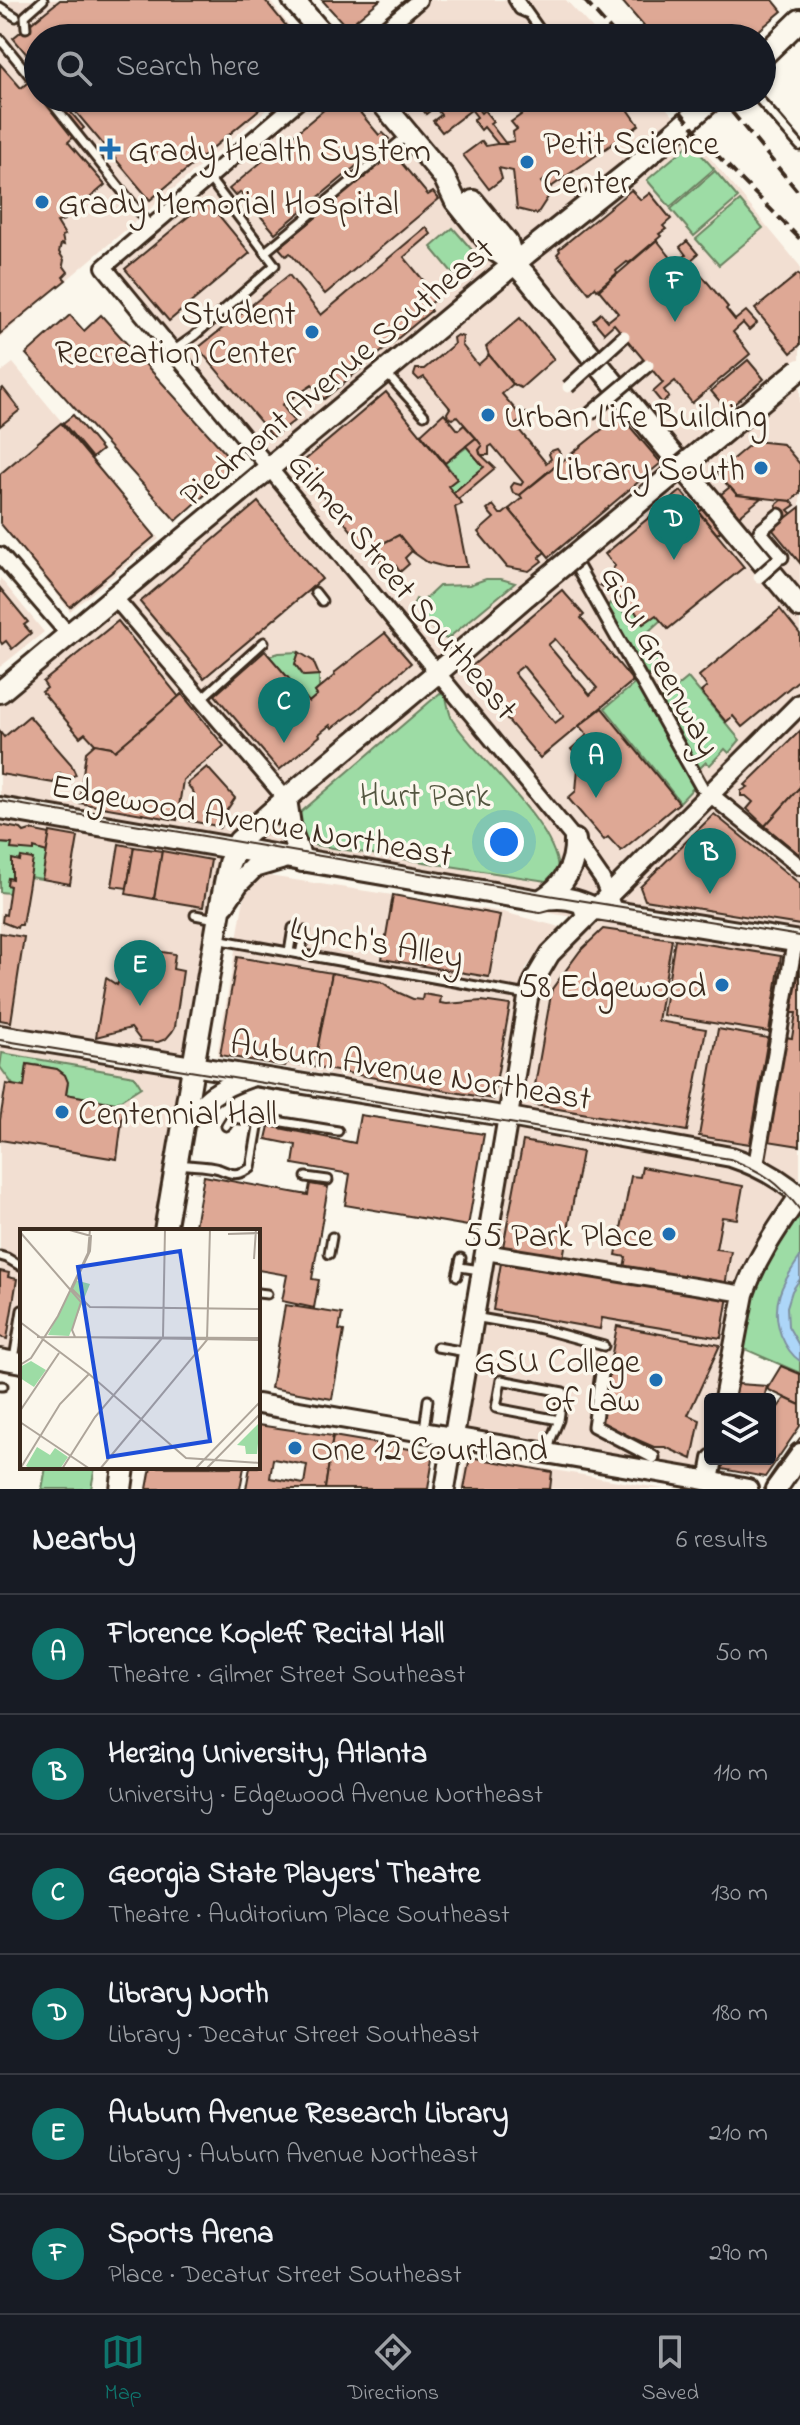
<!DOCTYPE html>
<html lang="en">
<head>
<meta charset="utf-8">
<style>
  :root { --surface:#171b24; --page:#242831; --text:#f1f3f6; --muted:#9ea1a6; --line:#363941; --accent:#0f766e }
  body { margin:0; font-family:"Indie Flower",sans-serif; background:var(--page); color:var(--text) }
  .controls { position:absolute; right:24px; bottom:24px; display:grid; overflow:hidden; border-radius:8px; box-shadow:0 2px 6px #0004 }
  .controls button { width:72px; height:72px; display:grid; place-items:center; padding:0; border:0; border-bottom:2px solid var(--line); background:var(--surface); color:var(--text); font:40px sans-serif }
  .you { position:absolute; left:504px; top:842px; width:28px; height:28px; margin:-20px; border:6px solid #fff; border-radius:50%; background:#1a73e8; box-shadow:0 0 0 12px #1a73e833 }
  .badge { display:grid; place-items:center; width:52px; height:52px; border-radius:50%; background:var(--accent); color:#fff; font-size:26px; font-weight:700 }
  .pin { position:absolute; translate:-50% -66px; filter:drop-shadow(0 2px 4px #0008) }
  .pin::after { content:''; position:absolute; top:42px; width:28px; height:24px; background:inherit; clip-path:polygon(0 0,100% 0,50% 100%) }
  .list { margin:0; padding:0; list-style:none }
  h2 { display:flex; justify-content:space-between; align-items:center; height:104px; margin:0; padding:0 32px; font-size:34px }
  h2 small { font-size:26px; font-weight:400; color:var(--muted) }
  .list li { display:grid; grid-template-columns:52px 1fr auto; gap:24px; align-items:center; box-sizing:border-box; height:120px; padding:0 32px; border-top:2px solid var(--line) }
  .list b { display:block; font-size:30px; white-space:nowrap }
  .list p { margin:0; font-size:26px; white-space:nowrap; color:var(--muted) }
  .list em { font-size:26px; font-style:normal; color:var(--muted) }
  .icon { flex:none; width:44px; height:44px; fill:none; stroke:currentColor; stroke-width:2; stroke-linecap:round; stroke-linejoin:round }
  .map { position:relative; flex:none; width:800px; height:1489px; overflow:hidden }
  .search { position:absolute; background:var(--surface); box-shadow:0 2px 6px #0004; left:24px; right:24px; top:24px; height:88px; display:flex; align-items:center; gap:20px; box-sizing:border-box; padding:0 28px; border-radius:44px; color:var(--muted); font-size:30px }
  .sheet { height:824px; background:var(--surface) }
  nav { display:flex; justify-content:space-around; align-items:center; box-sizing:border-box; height:112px; border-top:2px solid var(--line); background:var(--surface); font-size:22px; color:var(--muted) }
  nav a { display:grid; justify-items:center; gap:4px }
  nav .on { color:var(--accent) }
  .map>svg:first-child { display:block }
  .built { fill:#f2dfd2 }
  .green { fill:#9ddca5; stroke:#6c8362; stroke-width:2 }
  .water { fill:#add6f8; stroke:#7f91a1; stroke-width:2 }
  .building { fill:#dea895; stroke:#3b2a1e; stroke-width:2; fill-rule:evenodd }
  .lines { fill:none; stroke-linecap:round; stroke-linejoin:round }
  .service-casing { stroke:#3b2a1e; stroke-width:13 }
  .pedestrian-casing { stroke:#3b2a1e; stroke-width:17 }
  .minor-casing { stroke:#3b2a1e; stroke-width:20 }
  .tertiary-casing { stroke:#3b2a1e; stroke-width:24 }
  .secondary-casing { stroke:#3b2a1e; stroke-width:26 }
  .service { stroke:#fbf7ec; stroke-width:7 }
  .pedestrian { stroke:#fbf7ec; stroke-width:11 }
  .minor { stroke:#fbf7ec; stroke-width:14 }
  .tertiary { stroke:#fbf7ec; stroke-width:18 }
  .secondary { stroke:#fbf7ec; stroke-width:20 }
  .tram { stroke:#3b2a1e; stroke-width:2 }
  .rail { stroke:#3b2a1e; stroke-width:4; stroke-dasharray:12 6; stroke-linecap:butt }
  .pedestrian-bridge-casing { stroke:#3b2a1e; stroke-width:17; stroke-linecap:butt }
  .secondary-bridge-casing { stroke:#3b2a1e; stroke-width:26; stroke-linecap:butt }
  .pedestrian-bridge { stroke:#fbf7ec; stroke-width:11 }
  .secondary-bridge { stroke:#fbf7ec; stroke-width:20 }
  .poi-dot { fill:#1f6fb2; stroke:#fbf7ec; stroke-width:3 }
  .labels { text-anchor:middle; stroke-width:7; stroke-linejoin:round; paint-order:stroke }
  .poi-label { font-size:34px; fill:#3b2a1e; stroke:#fbf7ec; text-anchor:start }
  .street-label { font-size:34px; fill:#3b2a1e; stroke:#fbf7ec }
  .park-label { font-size:34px; fill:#545640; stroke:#fbf7ec }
  .inset-road { fill:none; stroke:#aea59a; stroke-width:2 }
  .view { fill:#1d4ed8; fill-opacity:0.15; stroke:#1d4ed8; stroke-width:4 }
  .inset-edge { fill:none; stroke:#3b2a1e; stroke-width:4 }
</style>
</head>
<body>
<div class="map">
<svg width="800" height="1489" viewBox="0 0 800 1489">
  <rect width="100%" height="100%" fill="#fbf7ec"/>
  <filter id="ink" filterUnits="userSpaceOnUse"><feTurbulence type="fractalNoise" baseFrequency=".0125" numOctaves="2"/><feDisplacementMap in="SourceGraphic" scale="16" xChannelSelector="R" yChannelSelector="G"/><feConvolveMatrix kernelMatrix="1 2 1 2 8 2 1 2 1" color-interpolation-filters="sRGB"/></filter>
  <g filter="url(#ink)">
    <g class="built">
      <path d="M13,0H269L299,38H38V98H280L0,337V9Z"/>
      <path d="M403,0H566L601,38H359Z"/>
      <path d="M289,98H657L691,135L800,266V1373L731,1343L721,1399H710V1459L707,1479L449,1437L530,995L590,920L241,860L178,1231H22V1375L0,1372V697L269,461L100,261Z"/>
      <path d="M13,363L159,539L70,611L0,524V373Z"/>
      <path d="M0,578L44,632L0,667Z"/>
      <path d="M262,875L503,912L560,927L526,968L503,1105L217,1056L244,898L251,885Z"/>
      <path d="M467,1455L664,1489H461Z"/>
    </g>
    <g class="green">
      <path d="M691,143L714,169L670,207L647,180Z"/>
      <path d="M715,171L738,198L694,236L671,209Z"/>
      <path d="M740,201L763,228L719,265L696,239Z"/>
      <path d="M453,228L479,258L456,277L431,247Z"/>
      <path d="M467,447L484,467L453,493L448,486L457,478L445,463Z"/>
      <path d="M486,579H501L515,583L447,639L439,636L413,605L416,599L422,602L439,586L469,585Z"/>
      <path d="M610,603L626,614L632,606L643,624L656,615L661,620L649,631L656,640L651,645L664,663L642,681L603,612Z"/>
      <path d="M299,652L295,664L303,676L319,675V688L315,692L317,695L309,702L269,656L279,653Z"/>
      <path d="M688,678L740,740L729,753L725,749L710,765L706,762L700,768L661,700Z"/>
      <path d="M637,682L697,784L680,802L605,708Z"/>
      <path d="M440,693L446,697C448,705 449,714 453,721C479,760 555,823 558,869L546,881L314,845L305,841L300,829V813Z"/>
      <path d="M0,843L12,844V849L33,850L34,848L47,852L42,879L30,877L20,861L13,860L12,879L8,878L7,885L10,886L9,893L0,892Z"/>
      <path d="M2,1053L134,1076L141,1087L116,1103L66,1094C71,1065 49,1068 28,1064L24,1087L14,1086L0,1067Z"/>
      <path d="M800,1205V1373L731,1343L753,1273Z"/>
      <path d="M46,1467H95L91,1489H42Z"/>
    </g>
    <path class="water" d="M800,1257V1279L792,1291L787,1307L788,1326L800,1347V1361C791,1355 785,1345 781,1335C770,1304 782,1283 800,1257Z"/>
    <g class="building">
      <path d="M60,0H265L296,38H38V68L13,38Z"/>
      <path d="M322,0H380L356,20L360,25L351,32Z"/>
      <path d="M621,0H773L782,11L750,38H654Z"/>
      <path d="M0,64L21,88L38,74V98H59L84,128L68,142L105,185L64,220L57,222L65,235L62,236L64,245L61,244L59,252L64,260L63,265L68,272L63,277L66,280L0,334Z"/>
      <path d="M64,98H273L150,200Z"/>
      <path d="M338,98H348L379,135L383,133L389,139L275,233L240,192L235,196L229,189Z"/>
      <path d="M414,98H474L467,104L471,110L442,132L433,121L441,115L435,107L426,114Z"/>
      <path d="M545,98H620L639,125L551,187L546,179L541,182L550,194L537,214L517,209L513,171L499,168L502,179L489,189L463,155L482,141L486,146L514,141L513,132L517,129L511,122Z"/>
      <path d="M471,100L481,113L484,110L493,121L490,123L506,144H498L484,127L481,130L473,120L477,117L467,104Z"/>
      <path d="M393,153L428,195L433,192L439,199L325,294L290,253L286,256L279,248Z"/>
      <path d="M631,190L641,200L650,193L671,219L663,226L666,229L659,234L661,236L629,263L627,262L616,271L617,273L597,290L595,287L589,293L557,254L560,251L559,249Z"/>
      <path d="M207,201L250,253L169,321L125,269Z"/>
      <path d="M426,227L431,234L404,257L438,298L427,305L431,311L324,399L312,385L282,405L294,421L273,437L198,348L289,275L321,315Z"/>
      <path d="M657,240L676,264L686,255L680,247L687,241L698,254L688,263L697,274L699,272L728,307L726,309L735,320L746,311L757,323L749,330L743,323L733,332L750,354L692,403L675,381L664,390L669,397L662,403L653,392L663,383L614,324L604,333L593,320L601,313L608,321L618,313L599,290Z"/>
      <path d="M798,274L800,277V345L791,353L755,309Z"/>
      <path d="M70,315L84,331L101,315L237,466L176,521L26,354Z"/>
      <path d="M520,318L554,359L521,388L513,384L489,355L486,347Z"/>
      <path d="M457,335L463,337L462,345L478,365L489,355L513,384L502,394L520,415L526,413L530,418L527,423L519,422L515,425L546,463L551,459L549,454L551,451L557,449L560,453V458L556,461L558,463L520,495L513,493L511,487L514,483L521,485L523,482L492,445L489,447V455H481L479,450L482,446L476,438L457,416L453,419L448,417L447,413L450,408L424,377L419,380L414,375L416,369H424L454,344L453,338Z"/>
      <path d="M748,360L764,379L727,410L711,391Z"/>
      <path d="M3,388L20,410L0,426V391Z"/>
      <path d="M386,392L457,479L448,486L462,504L455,507L467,567H445L427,562L410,550L399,535L368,551L298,466Z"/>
      <path d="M444,413L458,430L464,425L476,438L445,463L421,434Z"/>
      <path d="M73,415L102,450L92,458L63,423Z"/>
      <path d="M620,415L661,463L549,557L509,509L522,498L520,495Z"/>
      <path d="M61,423L155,536L70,607L0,523V474Z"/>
      <path d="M476,438L482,446L479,450L480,454L495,468L458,499L453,493L484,467L466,446Z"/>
      <path d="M754,441L783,444L800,464V493L791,501L737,495L716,473Z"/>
      <path d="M730,487L737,495L761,498L717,534L699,512Z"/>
      <path d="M681,491L744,567L668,629L656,615L643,624L632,606L600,585L615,566L605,554Z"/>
      <path d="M782,500L791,501L795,505L788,510L792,514L782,522L776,512L779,509L776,505Z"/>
      <path d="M258,502L322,579L204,678L140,602Z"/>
      <path d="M493,505L500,514H503L509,509L545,552L539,557L542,561L529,571L507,567L478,532L494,518L487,510Z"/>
      <path d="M800,507V563L772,529Z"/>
      <path d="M399,535L412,551L405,558L409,564L400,572L396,566L389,571L368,551Z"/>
      <path d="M0,588L28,622L24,625L31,633L12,649L6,641L2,644L0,641Z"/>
      <path d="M562,590L584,615L581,618L633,681L540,758L466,671ZM555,639L597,688L590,695L548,645ZM523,666L564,716L555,723L514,673Z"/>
      <path d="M780,609L800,634V679L742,727L733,716L726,722L701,692L707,687L699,676Z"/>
      <path d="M118,621L179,697L115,751L111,747L95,744L85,733L80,737L42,692L47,688L43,682Z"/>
      <path d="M385,633L411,663L357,710L332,728L330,725L319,734L320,736L279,770L215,695L265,651L309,702L317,695L315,692L335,675L334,673Z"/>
      <path d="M299,652L313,661L319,675L304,676L295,664Z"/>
      <path d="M182,694L224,746L183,780L177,820L79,803L86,752L95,744L111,747L115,751Z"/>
      <path d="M602,708L679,803L621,851L608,837L604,840L568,798L576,791L578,768L583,764L571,749L587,735L579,726Z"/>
      <path d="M29,716L71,764L76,775L67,778L60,773L56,775L54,783L0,774V732L4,737Z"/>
      <path d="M800,731V787L765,826L747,809L753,802L746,796H741V791L748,787L745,785Z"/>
      <path d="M207,767L235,798L225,813L229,819L219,828L217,826L190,821L194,793L187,784Z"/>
      <path d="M800,787V855L765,826Z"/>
      <path d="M714,814L800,884V925L645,900L640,887Z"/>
      <path d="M0,825L21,829L24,832L30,830L50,834L47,852L34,848V851L11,849L12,844L0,843Z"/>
      <path d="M50,832L78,837L70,884L42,879Z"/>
      <path d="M119,844L134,847L127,888L112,886Z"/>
      <path d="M134,847L162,851L154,899L126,894Z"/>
      <path d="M162,851L211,860L203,907L154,899Z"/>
      <path d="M21,857L33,859L22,925H18L17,928L2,922L3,914L6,915L10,886L7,885L8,878L12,879V859L20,861Z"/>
      <path d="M393,895L500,915L489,977L382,959Z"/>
      <path d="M603,929L672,939L658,1021L706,1029L687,1131L535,1105L532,1102L552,989L580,951Z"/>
      <path d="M0,933L24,937L11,1022L0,1020Z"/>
      <path d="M675,939L781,956L769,1032L663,1015Z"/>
      <path d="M156,951L175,954L173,969L183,971L175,1027L172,1032L166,1039L158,1042L141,1041L131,1028L96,1037L106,978L117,985L126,965L130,967L134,958L154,962Z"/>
      <path d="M237,957L332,973L314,1067L287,1062L285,1066L220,1055Z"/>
      <path d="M799,964L800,965V1146L768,1141L785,1037L792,1038L796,1013H792Z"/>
      <path d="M332,973L382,982L395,991L413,999L422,1000L423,994L441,997L440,1003L447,1004L482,1001L510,1005L493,1099L314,1067Z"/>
      <path d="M718,1029L768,1038L750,1144L699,1136Z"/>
      <path d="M27,1064L57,1069L65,1075L68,1082L66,1094L124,1105L117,1159L0,1140V1120L6,1084L24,1087Z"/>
      <path d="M360,1115L484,1134L468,1226L345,1205L350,1174L293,1164L296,1145L266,1139L269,1126L355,1143Z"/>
      <path d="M523,1141L582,1152L563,1258L503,1247Z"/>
      <path d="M642,1167L743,1186L737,1219L722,1217L716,1249L731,1251L725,1286L624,1268L626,1257L616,1255L631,1176L640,1177Z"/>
      <path d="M204,1176L308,1195L310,1184L328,1187L312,1279L319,1280L314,1308L282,1301L287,1275L258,1270V1231H194Z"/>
      <path d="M502,1257L728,1296L721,1338L602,1318L600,1329L493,1310Z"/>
      <path d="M0,1271L9,1273L8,1277L17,1279L7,1339L0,1337Z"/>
      <path d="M285,1305L342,1314L339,1330L344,1331L332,1399L271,1388Z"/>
      <path d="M617,1326L720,1345L688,1415L700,1420L692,1459L665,1447H654L599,1423Z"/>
      <path d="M781,1366L800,1374V1405L767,1389Z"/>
      <path d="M738,1384L767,1386L764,1399H735Z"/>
      <path d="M785,1398L800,1405V1426L765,1477L722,1469L724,1459H770V1418Z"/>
      <path d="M258,1425L333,1436L325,1489H246L250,1467H258ZM273,1459L307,1465L304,1484L270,1478Z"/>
      <path d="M333,1436L434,1453L428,1489H325Z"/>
      <path d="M470,1457L552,1472L550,1489H464Z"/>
      <path d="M151,1467H244L240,1489H147Z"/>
    </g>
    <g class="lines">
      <defs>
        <g id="service">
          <path d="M513,0L519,10L526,13"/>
          <path d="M519,0L546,38"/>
          <path d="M0,7L16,17"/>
          <path d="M26,28L25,16L43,0"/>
          <path d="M0,39L38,86"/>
          <path d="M48,98L151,227"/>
          <path d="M758,98L800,146"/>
          <path d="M265,252L405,137"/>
          <path d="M173,351L194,336L275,265L209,178"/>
          <path d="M386,373L424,415"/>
          <path d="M315,592L322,601"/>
          <path d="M200,700L264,642"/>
          <path d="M195,915L216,919"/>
          <path d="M216,939L527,995"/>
          <path d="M289,952L293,928"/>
          <path d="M300,954L305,931"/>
          <path d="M226,1126L231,1118L259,1121"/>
          <path d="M178,1164C191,1166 207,1165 219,1169C233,1175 237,1176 251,1168L259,1121L264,1119L338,1131"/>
          <path d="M306,1177L328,1180"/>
          <path d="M329,1254L332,1237"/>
          <path d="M0,1256L7,1258L22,1267"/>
          <path d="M460,1267L480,1270"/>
          <path d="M457,1276L461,1258"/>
          <path d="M258,1293L267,1294"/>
          <path d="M474,1317L542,1329L604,1346"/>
          <path d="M437,1347L466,1352"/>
          <path d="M14,1359L22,1310"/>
          <path d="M0,1386H3"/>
          <path d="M424,1430L428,1400"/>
          <path d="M549,1451L551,1439L559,1420L563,1392L501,1380L496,1408L559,1420"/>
        </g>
        <g id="pedestrian">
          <path d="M779,515L760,531L782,557"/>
          <path d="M574,561L701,786"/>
          <path d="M603,1367L594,1426L653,1457"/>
        </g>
        <g id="minor">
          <path d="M374,38L419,0"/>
          <path d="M302,98L104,267L575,840L602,879L612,904"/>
          <path d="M0,555L70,636"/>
          <path d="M115,598L286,799"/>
          <path d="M710,794C740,819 770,842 800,867"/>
          <path d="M756,1165L795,941"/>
          <path d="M485,1252L744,1294"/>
        </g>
        <g id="tertiary">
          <path d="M0,1035L515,1118L731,1157C758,1166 779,1177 800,1196"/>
          <path d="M183,1124C208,1097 216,1089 251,1077"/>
          <path d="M0,1359L22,1363"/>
          <path d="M724,1399L744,1294C756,1258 779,1226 800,1195"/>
          <path d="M258,1404L699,1479L748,1489"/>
          <path d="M709,1481L713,1459"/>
          <path d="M445,1489L528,998L534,981L550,954L800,704"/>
        </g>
        <g id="secondary">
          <path d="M293,0L326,38"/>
          <path d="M762,57L800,20"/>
          <path d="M378,98L444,177L455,200L496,251L514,263L527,277L655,434L800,607"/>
          <path d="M473,201L507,242L514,263"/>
          <path d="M0,692L527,253L630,171L714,98"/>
          <path d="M286,799L291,832L302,861"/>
          <path d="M0,808L540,901C560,894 578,900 596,909"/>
          <path d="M543,899C564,886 576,865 575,840"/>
          <path d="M224,904L238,883L254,867L281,859"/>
          <path d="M585,910L596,909L800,942"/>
          <path d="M165,1231L222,898L229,863L239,841L286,799L438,672L527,595"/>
          <path d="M121,1489L124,1467"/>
          <path d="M776,1489L800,1454"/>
        </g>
      </defs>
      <use href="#service" class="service-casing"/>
      <use href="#pedestrian" class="pedestrian-casing"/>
      <use href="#minor" class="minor-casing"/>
      <use href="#tertiary" class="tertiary-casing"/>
      <use href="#secondary" class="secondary-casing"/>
      <use href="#service" class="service"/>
      <use href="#pedestrian" class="pedestrian"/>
      <use href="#minor" class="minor"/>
      <use href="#tertiary" class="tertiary"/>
      <use href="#secondary" class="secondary"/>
      <g class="tram">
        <path d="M0,801L548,895L800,936"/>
        <path d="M0,1040L730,1159C763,1172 778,1181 800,1210"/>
        <path d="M763,1489L800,1438"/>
      </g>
      <g class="rail">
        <path d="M584,0L618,38"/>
        <path d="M669,98L713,151L800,239"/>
        <path d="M720,98L800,194"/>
      </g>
      <defs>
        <g id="pedestrian-bridge">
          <path d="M568,387L624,336"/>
          <path d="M590,414L648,365"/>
          <path d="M759,577L777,561"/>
        </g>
        <path id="secondary-bridge" d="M527,595L800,369"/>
      </defs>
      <use href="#pedestrian-bridge" class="pedestrian-bridge-casing"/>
      <use href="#secondary-bridge" class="secondary-bridge-casing"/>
      <use href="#pedestrian-bridge" class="pedestrian-bridge"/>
      <use href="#secondary-bridge" class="secondary-bridge"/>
    </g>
  </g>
  <g class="poi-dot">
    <path d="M106 137h8v8h8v8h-8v8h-8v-8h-8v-8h8z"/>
    <circle cx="527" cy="162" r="8"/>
    <circle cx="42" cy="202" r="8"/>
    <circle cx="312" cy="332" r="8"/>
    <circle cx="488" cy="415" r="8"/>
    <circle cx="761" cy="468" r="8"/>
    <circle cx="722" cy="985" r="8"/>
    <circle cx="62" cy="1112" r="8"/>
    <circle cx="669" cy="1234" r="8"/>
    <circle cx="656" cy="1380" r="8"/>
    <circle cx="295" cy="1448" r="8"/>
  </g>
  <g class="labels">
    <g class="poi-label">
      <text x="543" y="154">Petit Science<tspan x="543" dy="39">Center</tspan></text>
      <text x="128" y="161">Grady Health System</text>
      <text x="58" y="214">Grady Memorial Hospital</text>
      <text x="296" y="324" text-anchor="end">Student<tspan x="296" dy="39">Recreation Center</tspan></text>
      <text x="504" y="427">Urban Life Building</text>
      <text x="745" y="480" text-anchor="end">Library South</text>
      <text x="706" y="997" text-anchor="end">58 Edgewood</text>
      <text x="78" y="1124">Centennial Hall</text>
      <text x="653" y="1246" text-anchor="end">55 Park Place</text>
      <text x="640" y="1372" text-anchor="end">GSU College<tspan x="640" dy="39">of Law</tspan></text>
      <text x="311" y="1460">One 12 Courtland</text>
    </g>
    <g class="street-label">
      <text transform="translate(336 371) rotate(-40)" y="12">Piedmont Avenue Southeast</text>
      <text transform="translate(404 585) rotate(50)" y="12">Gilmer Street Southeast</text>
      <text transform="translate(662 660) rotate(61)" y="12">GSU Greenway</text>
      <text transform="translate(252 819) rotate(10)" y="12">Edgewood Avenue Northeast</text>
      <text transform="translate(377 941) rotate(10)" y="12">Lynch's Alley</text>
      <text transform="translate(411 1069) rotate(9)" y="12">Auburn Avenue Northeast</text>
    </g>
    <g class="park-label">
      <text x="425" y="806">Hurt Park</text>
    </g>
  </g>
  <g transform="translate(20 1229)">
    <rect width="240" height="240" fill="#fbf7ec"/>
    <path d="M55,51L70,55L49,107L28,106ZM11,132L26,141L14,158L0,149V138ZM240,193L237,225H226L225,217L217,216ZM17,218L30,226L35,219L48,228L40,240H11L6,237Z" fill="#9ddca5"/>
    <path class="inset-road" d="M46,0L71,7L70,22L52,60L70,78L240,80M0,3L61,73L52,101L55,108L240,111M208,5L240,4M234,30L236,0M0,93L69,145L166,229L240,234M17,108L240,109M143,108L145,0M0,136L11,129L38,87L68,24L70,0M0,182L39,124M0,193L70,240M0,240L40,175L69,145M42,240L75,188L143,108M80,240L187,111L190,0M175,240L240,173M186,240L240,185"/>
    <path class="view" d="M160,22L190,212L88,228L58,38Z"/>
    <rect width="240" height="240" class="inset-edge"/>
  </g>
</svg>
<div class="controls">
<button><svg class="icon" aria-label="layers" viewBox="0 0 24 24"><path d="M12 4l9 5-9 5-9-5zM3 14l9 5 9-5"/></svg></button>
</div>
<div class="you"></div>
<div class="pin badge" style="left:596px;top:798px">A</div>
<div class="pin badge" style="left:710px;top:894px">B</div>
<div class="pin badge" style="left:284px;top:743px">C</div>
<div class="pin badge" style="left:674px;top:560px">D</div>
<div class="pin badge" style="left:140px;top:1006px">E</div>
<div class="pin badge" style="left:675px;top:322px">F</div>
<div class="search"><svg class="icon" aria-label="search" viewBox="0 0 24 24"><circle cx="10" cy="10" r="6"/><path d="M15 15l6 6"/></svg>Search here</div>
</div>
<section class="sheet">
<h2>Nearby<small>6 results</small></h2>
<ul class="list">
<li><span class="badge">A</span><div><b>Florence Kopleff Recital Hall</b><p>Theatre · Gilmer Street Southeast</p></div><em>50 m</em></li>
<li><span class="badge">B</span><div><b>Herzing University, Atlanta</b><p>University · Edgewood Avenue Northeast</p></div><em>110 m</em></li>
<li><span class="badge">C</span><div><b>Georgia State Players' Theatre</b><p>Theatre · Auditorium Place Southeast</p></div><em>130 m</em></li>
<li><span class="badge">D</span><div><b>Library North</b><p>Library · Decatur Street Southeast</p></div><em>180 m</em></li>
<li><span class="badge">E</span><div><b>Auburn Avenue Research Library</b><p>Library · Auburn Avenue Northeast</p></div><em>210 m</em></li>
<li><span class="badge">F</span><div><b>Sports Arena</b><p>Place · Decatur Street Southeast</p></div><em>290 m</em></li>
</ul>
</section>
<nav>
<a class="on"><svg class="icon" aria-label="map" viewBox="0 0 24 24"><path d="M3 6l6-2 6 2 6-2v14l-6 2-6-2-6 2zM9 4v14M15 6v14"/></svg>Map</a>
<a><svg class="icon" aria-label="directions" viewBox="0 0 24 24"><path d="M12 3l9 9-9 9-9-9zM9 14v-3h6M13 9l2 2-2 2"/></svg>Directions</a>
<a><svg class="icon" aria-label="saved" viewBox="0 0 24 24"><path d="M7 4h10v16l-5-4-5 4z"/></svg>Saved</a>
</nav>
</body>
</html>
